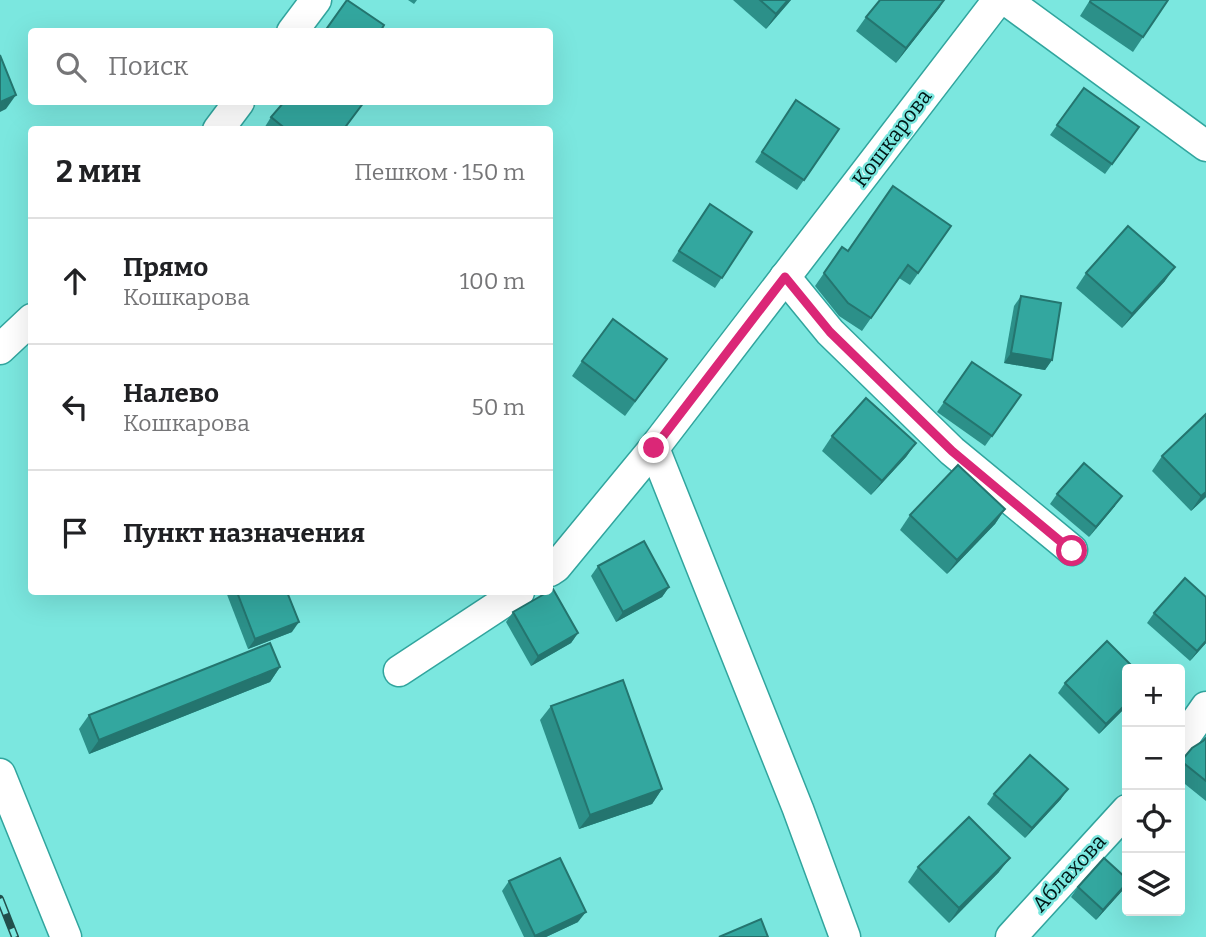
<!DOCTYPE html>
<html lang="ru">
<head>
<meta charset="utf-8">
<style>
  :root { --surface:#fff; --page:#f6f6f6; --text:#202124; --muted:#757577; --line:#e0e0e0 }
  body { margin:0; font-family:Bitter,serif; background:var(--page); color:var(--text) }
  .controls { position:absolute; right:21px; bottom:21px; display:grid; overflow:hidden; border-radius:7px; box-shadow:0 7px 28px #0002 }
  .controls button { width:63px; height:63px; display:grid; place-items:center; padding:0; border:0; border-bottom:2px solid var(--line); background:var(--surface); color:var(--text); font:35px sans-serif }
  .stop { position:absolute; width:21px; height:21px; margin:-16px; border:5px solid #db2777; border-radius:50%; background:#fff }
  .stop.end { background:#db2777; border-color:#fff; box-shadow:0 2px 7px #0008 }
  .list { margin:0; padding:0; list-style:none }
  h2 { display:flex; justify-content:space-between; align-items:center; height:91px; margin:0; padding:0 28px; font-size:30px }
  h2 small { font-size:23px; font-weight:400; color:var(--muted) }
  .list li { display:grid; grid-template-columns:46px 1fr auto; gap:21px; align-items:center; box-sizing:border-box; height:126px; padding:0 28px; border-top:2px solid var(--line) }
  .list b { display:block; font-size:26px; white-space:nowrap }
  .list p { margin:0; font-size:23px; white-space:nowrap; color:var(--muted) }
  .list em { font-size:23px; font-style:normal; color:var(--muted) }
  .icon { flex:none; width:38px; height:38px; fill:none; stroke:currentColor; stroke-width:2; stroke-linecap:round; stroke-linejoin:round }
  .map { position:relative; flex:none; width:1206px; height:937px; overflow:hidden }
  .search { position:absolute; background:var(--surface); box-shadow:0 7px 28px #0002; left:28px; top:28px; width:525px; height:77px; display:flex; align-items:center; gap:18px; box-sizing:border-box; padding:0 24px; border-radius:7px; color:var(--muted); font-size:26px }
  .panel { position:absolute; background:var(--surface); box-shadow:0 7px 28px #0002; left:28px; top:126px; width:525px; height:469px; border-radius:7px }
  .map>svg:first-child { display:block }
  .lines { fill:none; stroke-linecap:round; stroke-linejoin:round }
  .minor-casing { stroke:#31a59e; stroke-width:33 }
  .minor { stroke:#fff; stroke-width:30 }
  .rail-casing { stroke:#224f4c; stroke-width:8 }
  .rail { stroke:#7be7df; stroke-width:5; stroke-dasharray:16; stroke-linecap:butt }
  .wall { fill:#2c9089 }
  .shaded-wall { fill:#24756f }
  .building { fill:#33a79f; stroke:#24756f; stroke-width:2 }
  .route { stroke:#db2777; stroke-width:9 }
  .labels { text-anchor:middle; stroke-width:5; stroke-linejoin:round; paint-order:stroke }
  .street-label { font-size:21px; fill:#011716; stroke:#7be7df }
</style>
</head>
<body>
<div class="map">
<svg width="1206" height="937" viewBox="0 0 1206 937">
  <rect width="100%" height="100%" fill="#7be7df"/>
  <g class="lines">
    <defs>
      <g id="minor">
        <path d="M1006,0L1206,146"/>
        <path d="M292,32L316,0"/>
        <path d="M218,130L239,102"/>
        <path d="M785,277L830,332L952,451L1072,550"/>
        <path d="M0,349L32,319"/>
        <path d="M654,448L798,809L845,937"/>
        <path d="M550,571L556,567L654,448L998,0"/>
        <path d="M399,671L519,592"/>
        <path d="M1180,744L1206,707"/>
        <path d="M0,774L66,937"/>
        <path d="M1011,937L1127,810"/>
      </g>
    </defs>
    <use href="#minor" class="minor-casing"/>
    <use href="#minor" class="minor"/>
    <defs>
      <path id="rail" d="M0,899L15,937"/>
    </defs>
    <use href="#rail" class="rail-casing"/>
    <use href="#rail" class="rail"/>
  </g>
  <g class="wall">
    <path d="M408,0H417L414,4Z"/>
    <path d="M733,0H791L766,29Z"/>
    <path d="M1090,0H1168L1133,52L1080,16Z"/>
    <path d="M940,7L896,63L856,31L866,17Z"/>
    <path d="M1084,88L1139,127L1105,174L1050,135Z"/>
    <path d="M796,100L839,129L797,190L755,162Z"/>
    <path d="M364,102L344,130H263L271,117Z"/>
    <path d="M703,214L752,232L715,288L672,261Z"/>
    <path d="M951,226L910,285L899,278L862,331L839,316L815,286L842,247L848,251Z"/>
    <path d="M1086,273L1165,281L1122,328L1076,288Z"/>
    <path d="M1021,296L1052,360L1045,370L1004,363L1014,306Z"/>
    <path d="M667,359L625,416L572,376L582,361Z"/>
    <path d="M972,362L1021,395L985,446L937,412Z"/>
    <path d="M832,436L916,443L906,457L871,495L822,451Z"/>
    <path d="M1162,456L1206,497L1191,511L1152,471Z"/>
    <path d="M1057,494L1115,506L1089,537L1050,504Z"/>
    <path d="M1005,509L995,524L947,574L900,530L910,515Z"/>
    <path d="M598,566L669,587L662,597L616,622L591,576Z"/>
    <path d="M226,592H287L292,632L248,649Z"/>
    <path d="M513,612L578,633L571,643L531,666L506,622Z"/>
    <path d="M1154,613L1206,643L1190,661L1147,623Z"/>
    <path d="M280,667L270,682L89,754L79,729L89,715Z"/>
    <path d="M1065,683L1127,706L1099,734L1058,693Z"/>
    <path d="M551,706L662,789L652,804L579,829L540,720Z"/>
    <path d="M1206,738V801L1180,780V763L1192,748L1203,741Z"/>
    <path d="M994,794L1061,799L1025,838L987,804Z"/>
    <path d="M918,867L999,872L949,923L908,882Z"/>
    <path d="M509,881L578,922L546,937H524L502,891Z"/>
    <path d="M1078,887L1122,891L1096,920L1071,897Z"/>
  </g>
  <g class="shaded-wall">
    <path d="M788,0H791L766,29L776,14Z"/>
    <path d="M944,0L940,7L896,63L906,48Z"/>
    <path d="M16,95L6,109L0,112V102Z"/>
    <path d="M1175,267L1165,281L1122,328L1132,314Z"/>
    <path d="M1011,353L1052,360L1045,370L1004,363Z"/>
    <path d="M916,443L906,457L871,495L882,481Z"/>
    <path d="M1206,492V497L1191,511L1201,496Z"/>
    <path d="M1122,496L1115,506L1089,537L1096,527Z"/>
    <path d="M1005,509L995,524L947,574L957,560Z"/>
    <path d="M669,587L662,597L616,622L623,612Z"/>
    <path d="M299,622L292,632L248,649L255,639Z"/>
    <path d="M578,633L571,643L531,666L538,656Z"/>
    <path d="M1206,641V643L1190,661L1197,651Z"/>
    <path d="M280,667L270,682L89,754L99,740Z"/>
    <path d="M1127,703V706L1099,734L1106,724Z"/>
    <path d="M662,789L652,804L579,829L590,815Z"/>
    <path d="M1068,789L1061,799L1025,838L1032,828Z"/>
    <path d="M1010,858L999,872L949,923L959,908Z"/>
    <path d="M1127,883L1122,891L1096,920L1103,910Z"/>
    <path d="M586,912L578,922L546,937H534Z"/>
  </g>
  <g class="building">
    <path d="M347,0L384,25L380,32H327L325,31Z"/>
    <path d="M760,0H788L776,14Z"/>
    <path d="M880,0H944L906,48L866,17Z"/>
    <path d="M1091,0H1168L1143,37L1090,2Z"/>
    <path d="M0,55L16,95L0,102Z"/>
    <path d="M1084,88L1139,127L1112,164L1057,125Z"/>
    <path d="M796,100L839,129L804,180L762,152Z"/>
    <path d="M284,102H364L343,130H287L271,117Z"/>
    <path d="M893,186L951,226L918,273L908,265L871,318L848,303L824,273L842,247L848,251Z"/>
    <path d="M710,204L752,232L722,278L679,251Z"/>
    <path d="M1128,226L1175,267L1132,314L1086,273Z"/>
    <path d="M1021,296L1061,303L1052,360L1011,353Z"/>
    <path d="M613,319L667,359L635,401L582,361Z"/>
    <path d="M972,362L1021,395L992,436L944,402Z"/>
    <path d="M866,398L916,443L882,481L832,436Z"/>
    <path d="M1206,414V492L1201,496L1162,456Z"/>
    <path d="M1084,463L1122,496L1096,527L1057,494Z"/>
    <path d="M958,465L1005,509L957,560L910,515Z"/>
    <path d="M644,541L669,587L623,612L598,566Z"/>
    <path d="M1185,578L1206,597V641L1197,651L1154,613Z"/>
    <path d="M553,589L578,633L538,656L513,612Z"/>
    <path d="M237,592H287L299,622L255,639Z"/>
    <path d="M1107,641L1135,669H1127V703L1106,724L1065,683Z"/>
    <path d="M270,643L280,667L99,740L89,715Z"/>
    <path d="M623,680L662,789L590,815L551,706Z"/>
    <path d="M1206,738V781L1181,761L1192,748L1203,741Z"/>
    <path d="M1030,755L1068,789L1032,828L994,794Z"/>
    <path d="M969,817L1010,858L959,908L918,867Z"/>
    <path d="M560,858L586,912L535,936L509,881Z"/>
    <path d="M1104,858L1127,879V883L1103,910L1078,887Z"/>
    <path d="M761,919L768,937H719Z"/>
  </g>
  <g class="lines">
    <path class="route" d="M654,448L785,277L830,332L952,451L1072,551"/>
  </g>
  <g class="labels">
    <g class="street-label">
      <text transform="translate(892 138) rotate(-53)" y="7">Кошкарова</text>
      <text transform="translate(1069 873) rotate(-47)" y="7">Аблахова</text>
    </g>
  </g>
</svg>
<div class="controls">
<button>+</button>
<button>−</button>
<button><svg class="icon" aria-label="locate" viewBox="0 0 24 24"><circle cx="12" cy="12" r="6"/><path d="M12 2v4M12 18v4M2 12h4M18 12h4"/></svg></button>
<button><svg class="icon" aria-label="layers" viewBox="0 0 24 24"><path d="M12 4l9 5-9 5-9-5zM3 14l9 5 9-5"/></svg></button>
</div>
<div class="stop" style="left:1072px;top:551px"></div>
<div class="stop end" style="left:654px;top:448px"></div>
<div class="search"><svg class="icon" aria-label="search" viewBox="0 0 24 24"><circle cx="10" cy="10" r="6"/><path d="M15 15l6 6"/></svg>Поиск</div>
<section class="panel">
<h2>2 мин<small>Пешком · 150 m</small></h2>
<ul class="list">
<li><svg class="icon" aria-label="ahead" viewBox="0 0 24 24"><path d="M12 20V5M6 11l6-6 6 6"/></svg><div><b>Прямо</b><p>Кошкарова</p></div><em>100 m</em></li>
<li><svg class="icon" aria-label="left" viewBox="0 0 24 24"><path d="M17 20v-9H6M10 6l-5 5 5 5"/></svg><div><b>Налево</b><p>Кошкарова</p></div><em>50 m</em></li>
<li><svg class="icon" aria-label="arrive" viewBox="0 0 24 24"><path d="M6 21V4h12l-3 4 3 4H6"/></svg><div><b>Пункт назначения</b></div></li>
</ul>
</section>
</div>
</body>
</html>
